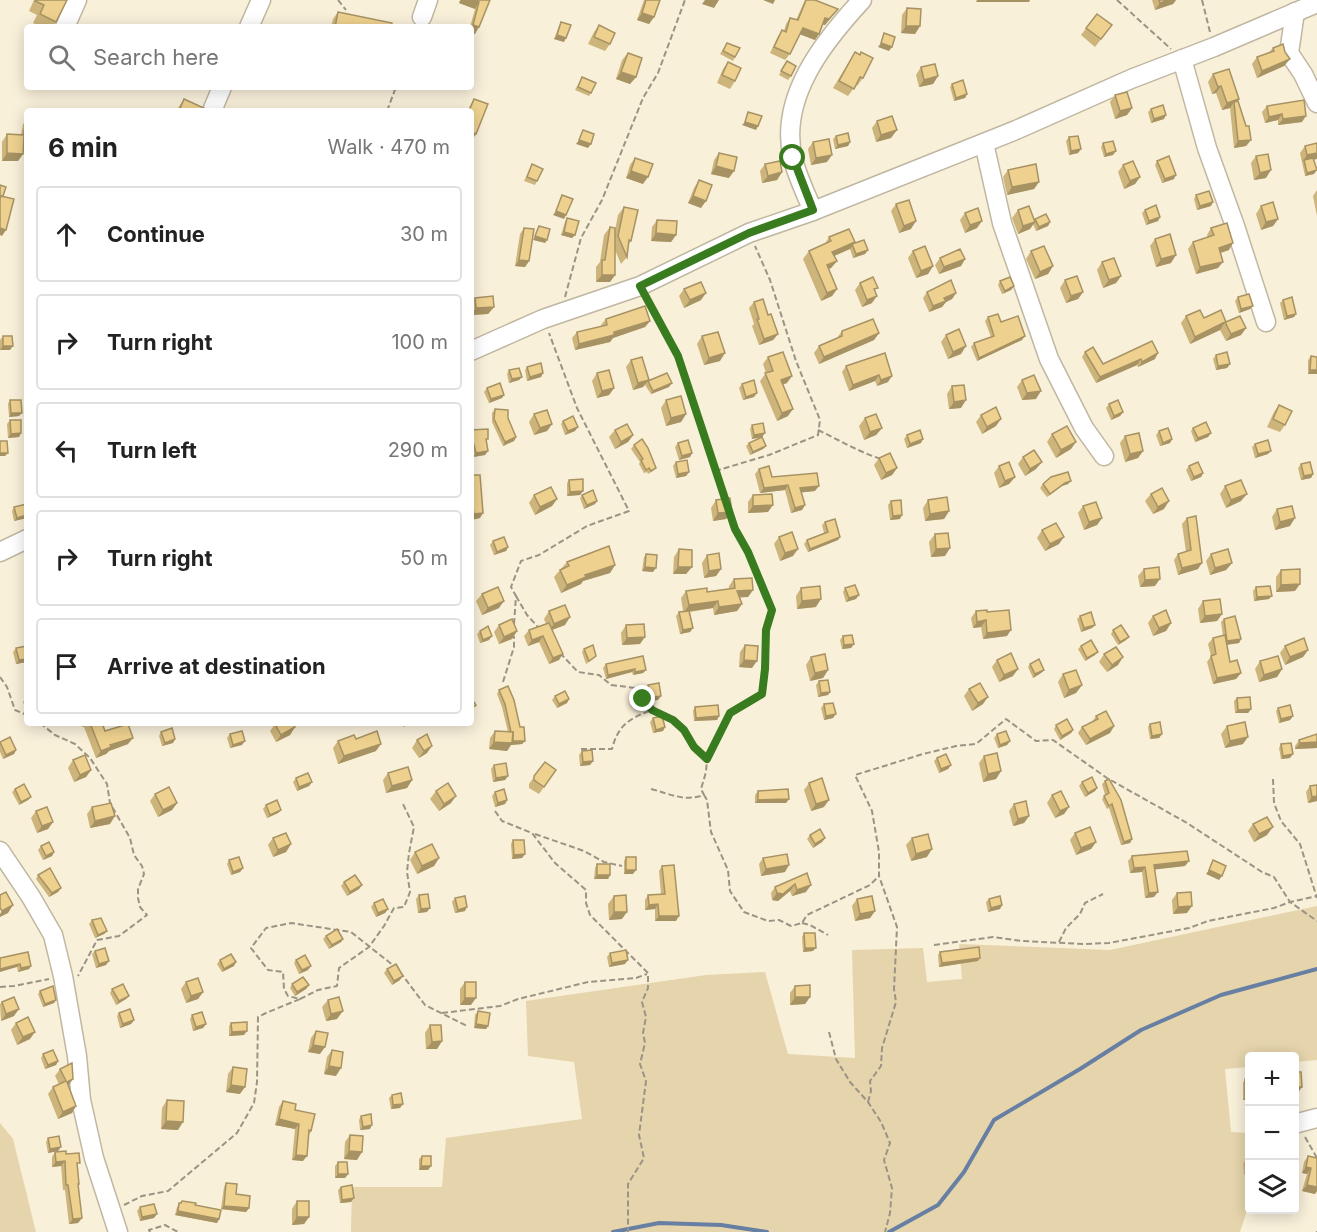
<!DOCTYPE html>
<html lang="en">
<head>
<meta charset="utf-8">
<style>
  :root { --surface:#fff; --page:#f6f6f6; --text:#222; --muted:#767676; --line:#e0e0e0 }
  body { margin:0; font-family:Inter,sans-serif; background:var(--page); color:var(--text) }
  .controls { position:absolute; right:18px; bottom:18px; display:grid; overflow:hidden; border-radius:6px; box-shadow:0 3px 15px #0003 }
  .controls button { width:54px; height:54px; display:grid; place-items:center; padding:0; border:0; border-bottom:2px solid var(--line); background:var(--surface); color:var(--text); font:30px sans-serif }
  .stop { position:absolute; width:18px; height:18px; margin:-14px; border:4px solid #387c1f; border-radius:50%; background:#fff }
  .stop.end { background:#387c1f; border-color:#fff; box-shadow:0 2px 6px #0008 }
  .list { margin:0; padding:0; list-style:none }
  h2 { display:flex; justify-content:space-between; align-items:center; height:78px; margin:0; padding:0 24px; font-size:26px }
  h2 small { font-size:20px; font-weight:400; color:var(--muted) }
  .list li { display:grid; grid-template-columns:39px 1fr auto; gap:18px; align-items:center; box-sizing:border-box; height:96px; margin:0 12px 12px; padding:0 12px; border:2px solid var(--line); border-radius:6px }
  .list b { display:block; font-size:22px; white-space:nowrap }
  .list em { font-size:20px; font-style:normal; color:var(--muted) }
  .icon { flex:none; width:33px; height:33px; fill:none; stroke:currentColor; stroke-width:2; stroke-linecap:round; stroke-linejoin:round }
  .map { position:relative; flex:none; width:1317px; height:1232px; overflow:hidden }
  .search { position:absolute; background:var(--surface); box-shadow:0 3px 15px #0003; left:24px; top:24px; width:450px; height:66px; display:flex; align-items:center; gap:15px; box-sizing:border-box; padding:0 21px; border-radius:6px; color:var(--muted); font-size:22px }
  .panel { position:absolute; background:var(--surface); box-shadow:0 3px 15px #0003; left:24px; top:108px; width:450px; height:618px; border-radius:6px }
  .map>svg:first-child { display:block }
  .green { fill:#e5d4ac }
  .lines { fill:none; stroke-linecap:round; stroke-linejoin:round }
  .stream { stroke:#667fa2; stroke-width:4 }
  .minor-casing { stroke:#c0b7a2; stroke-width:21 }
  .path { stroke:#9b9484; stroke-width:2; stroke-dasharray:6 3; stroke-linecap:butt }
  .minor { stroke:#fff; stroke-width:18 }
  .wall { fill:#cdb47b }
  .shaded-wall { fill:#a79264 }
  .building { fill:#eed18f; stroke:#a79264; stroke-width:1.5 }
  .route { stroke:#387c1f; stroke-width:8 }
</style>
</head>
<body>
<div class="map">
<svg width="1317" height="1232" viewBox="0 0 1317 1232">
  <rect width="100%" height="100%" fill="#f9f0da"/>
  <g class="green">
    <path d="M1317,906V1060L1295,1062L1294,1056H1250L1249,1067L1225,1069L1231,1132L1249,1133V1204L1240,1232H351L352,1187H442L446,1138L582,1119L574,1062L528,1056L526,1001L706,975L765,972L788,1054L855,1058L852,950L923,948L927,982L962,979L959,944L1110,950Z"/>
    <path d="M0,1123L13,1139L36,1232H0Z"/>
  </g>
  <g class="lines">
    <g class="stream">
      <path d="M613,1232L659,1223L721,1225L767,1232"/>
      <path d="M889,1232L938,1205L964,1172L994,1120L1080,1069L1141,1030L1221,995L1317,969"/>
    </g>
    <defs>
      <g id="minor">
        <path d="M1295,12L1289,53L1303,74L1317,103"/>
        <path d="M422,17L428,0"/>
        <path d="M65,27L77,0"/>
        <path d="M249,27L261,0"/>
        <path d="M1182,59L1207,148L1235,226L1266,322"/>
        <path d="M212,111L222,87"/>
        <path d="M984,143L1002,223L1049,359L1084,428L1104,456"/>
        <path d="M813,211C806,194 797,176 793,159C778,98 824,41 862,0"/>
        <path d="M471,351L543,319L640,286L749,233L813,211L1016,130L1131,79L1214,47L1317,3"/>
        <path d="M0,552L27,539"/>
        <path d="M0,851L31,897L53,935L63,976L77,1056L81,1100L94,1158L118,1232"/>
        <path d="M1294,1124L1317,1118"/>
      </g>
    </defs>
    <use href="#minor" class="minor-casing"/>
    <g class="path">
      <path d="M338,0L346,10"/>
      <path d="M1117,0L1171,49"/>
      <path d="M1202,0L1210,32"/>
      <path d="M387,111L396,87"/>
      <path d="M565,297L581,238L602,200L643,98L658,73L685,0"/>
      <path d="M648,298L678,356L726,500"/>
      <path d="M818,430C839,440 859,452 881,459"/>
      <path d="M715,471L769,455L818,435L820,420L796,361L770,280L755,246"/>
      <path d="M516,596L527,615L539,628"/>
      <path d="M514,624L516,596L511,587L521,561L539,555L587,526L629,511L577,408L549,333"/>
      <path d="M560,653L578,672L599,675L611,685L635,688L651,709"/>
      <path d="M0,677L7,687L15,710L27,715"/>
      <path d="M503,682L514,647V636"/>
      <path d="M40,723L55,735L75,744L90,758L107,784L110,803L130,838L134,855L142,866L144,874L138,889V898L140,907L147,915L119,936L97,940L78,976"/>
      <path d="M581,749H612C618,725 630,718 652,710L673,720L684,730L694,747L707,759L706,772L701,789L704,795"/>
      <path d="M707,759L730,713L762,694L766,630L772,610L748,552L735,529L729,511"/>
      <path d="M1273,779L1274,803L1281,821L1300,844L1317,898"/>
      <path d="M651,789C671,794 684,802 704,795L707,800L711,832L728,870L730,891L744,912L768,921L779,920L791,926L802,923L807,915L870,885L879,876"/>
      <path d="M495,811L502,821L532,833L555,863L586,890V903L590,915L648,973V988L642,1002L646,1017L643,1033L645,1043L640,1064L646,1081L639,1135L644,1158L628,1184V1232"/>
      <path d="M535,834L584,851L604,862L622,866"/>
      <path d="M802,923L810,925L828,935"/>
      <path d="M1059,942L1066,928L1080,914L1085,903L1103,894"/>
      <path d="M934,945L993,937L1022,941L1083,944L1109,943L1189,928L1208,921L1274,908L1290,902L1317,896"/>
      <path d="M400,972L425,1005L467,1026"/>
      <path d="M0,987L14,986L49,979"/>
      <path d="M300,999L318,990L337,986L339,968L369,947L384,926L394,908L404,907L410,892L407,872L409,853L414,827L403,804"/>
      <path d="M442,1013L500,1006L518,999L588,982L636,978L647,974"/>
      <path d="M829,1032L836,1059L850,1082L868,1102L881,1122L890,1143L884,1160L892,1188L890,1213L885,1232"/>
      <path d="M868,1102L871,1091L870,1081L881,1066L882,1048L896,1002L894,989L897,927L879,876V852L872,811L855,775L923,754L956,746L976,744L1006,719L1036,741L1053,740L1107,778L1187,823L1262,872L1274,877L1290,902L1317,921"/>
      <path d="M1305,1137L1317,1158"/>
      <path d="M124,1205L142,1196L168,1191L237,1133L254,1103L257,1082L258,1017L266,1013L300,999L288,996L284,989L283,972L268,970L251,948L266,928L291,923L351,932L394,966"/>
      <path d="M150,1232L149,1230L165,1225L178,1232"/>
      <path d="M1317,1232V1231"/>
    </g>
    <use href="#minor" class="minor"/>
  </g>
  <g class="wall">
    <path d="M34,0H67L56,22L52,27H41L33,23L37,15L29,11Z"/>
    <path d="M460,0H490L475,34L471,33V27H470L475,9L459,3Z"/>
    <path d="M644,0H660L654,17L649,24L637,20Z"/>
    <path d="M805,0H815L838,9L825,25L823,24L819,34L815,40L800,34L790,54L785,60L770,53L778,36L782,30L784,31L786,24L790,18L796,20Z"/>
    <path d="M1152,0H1176L1173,4L1155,10Z"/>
    <path d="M907,8L920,26L915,34L901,33L902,15Z"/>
    <path d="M338,12L391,27H331L333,19Z"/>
    <path d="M1097,14L1112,25L1095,47L1081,35Z"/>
    <path d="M561,22L564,42L554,39L559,26Z"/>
    <path d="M599,25L610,44L605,51L588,44L594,32Z"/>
    <path d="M727,43L735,57L733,61L720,54Z"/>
    <path d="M1273,48L1285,52L1290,59L1284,66L1257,78L1252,64L1257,57L1269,52Z"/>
    <path d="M855,52L859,55L863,78L857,86L856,85L848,96L833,88Z"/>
    <path d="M628,53L636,77L630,84L616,79L622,60Z"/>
    <path d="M787,61L791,76L788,80L779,75Z"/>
    <path d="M728,62L735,81L730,89L717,83L723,69Z"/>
    <path d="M921,67L938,76L933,84L919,87L916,75Z"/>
    <path d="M1213,74L1238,101L1251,140L1246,146L1234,148L1230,108L1222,110L1216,93L1212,94L1208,82Z"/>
    <path d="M582,77L591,93L589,96L575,90Z"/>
    <path d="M952,84L967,94L965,98L954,101L950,87Z"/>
    <path d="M1115,95L1132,108L1127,115L1115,119L1110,102Z"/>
    <path d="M184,99L205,111H176Z"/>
    <path d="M474,99L476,134L471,141V111H467Z"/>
    <path d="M1267,106L1302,122L1278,125V120L1265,123L1262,112Z"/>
    <path d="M1151,109L1164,119L1151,123L1148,112Z"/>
    <path d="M26,121H27V137L24,136L23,154L18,161H2V142L7,134L21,135L23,124Z"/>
    <path d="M877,121L891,138L876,142L872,128Z"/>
    <path d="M836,136L850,142L848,146L835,149L833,139Z"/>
    <path d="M1069,137L1081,149L1078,153L1069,155L1066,141Z"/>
    <path d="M813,142L827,162L811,165L808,149Z"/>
    <path d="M1103,143L1113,155L1104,157L1101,147Z"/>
    <path d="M1317,143V159H1314V174L1305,176L1300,153L1305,146Z"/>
    <path d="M719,153L729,178L711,174L714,160Z"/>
    <path d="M1256,156L1266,178L1254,180L1251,163Z"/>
    <path d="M635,158L643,184L626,178L630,165Z"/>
    <path d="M1157,161L1174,179L1162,183L1155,165Z"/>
    <path d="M532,164L537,181L535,185L524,181Z"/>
    <path d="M765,164L782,172L777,180L762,183L760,171Z"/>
    <path d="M1123,165L1140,177L1135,184L1124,189L1118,172Z"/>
    <path d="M1008,170L1039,182L1034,189L1007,195L1003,177Z"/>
    <path d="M699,180L701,208L688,203L694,188Z"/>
    <path d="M1317,190V216L1313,196Z"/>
    <path d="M1196,195L1211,206L1197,210L1194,199Z"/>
    <path d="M896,204L911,229L899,233L891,211Z"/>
    <path d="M1261,206L1278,219L1273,226L1261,230L1256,214Z"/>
    <path d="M624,207L631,241L628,245L627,257L621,264L615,250V275L610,282H596V267L600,262L604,235L610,227L615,230L618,215Z"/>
    <path d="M1018,210L1034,220L1035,219L1050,222L1048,226L1036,231L1033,224L1030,229L1018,234L1012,218Z"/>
    <path d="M1145,210L1160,217L1158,221L1146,225L1142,213Z"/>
    <path d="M965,213L977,228L965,233L960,220Z"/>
    <path d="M567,218L575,235L572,238L561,235L565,222Z"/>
    <path d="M657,220L676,235L671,242L651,241L652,227Z"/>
    <path d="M524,228L529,261L525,267L515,266L520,234Z"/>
    <path d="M1211,228L1229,250L1220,253L1218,268L1196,274L1188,249L1193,242L1208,237L1207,235Z"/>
    <path d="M829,237L855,242L853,244L868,250L865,254L853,258L850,249L834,256L837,261L831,268L829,269L837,289L832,296L821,301L803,259L809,251L825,244Z"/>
    <path d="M1155,239L1171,263L1156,267L1150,246Z"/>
    <path d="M913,251L933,266L928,274L916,278L908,258Z"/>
    <path d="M1031,251L1053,266L1048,274L1035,279L1026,259Z"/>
    <path d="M940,258L965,259L961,266L939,274L935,265Z"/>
    <path d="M1102,262L1121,276L1116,283L1103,288L1097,270Z"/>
    <path d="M1065,280L1083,292L1078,299L1066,303L1060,288Z"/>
    <path d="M1000,281L1014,286L1011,290L1002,294L998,285Z"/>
    <path d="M860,283L872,303L862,307L855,290Z"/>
    <path d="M684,289L701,300L684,308L679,296Z"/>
    <path d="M927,292L956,293L952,299L946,302L942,307L929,312L923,298Z"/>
    <path d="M1238,297L1250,309L1239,313L1235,301Z"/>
    <path d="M475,298L494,307L488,314L471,315V304Z"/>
    <path d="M1283,300L1296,314L1294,317L1284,320L1280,303Z"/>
    <path d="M754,302L768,315L778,334L773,340L759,345L752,326L754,324L749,308Z"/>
    <path d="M27,313V338H25V316Z"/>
    <path d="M1186,316L1226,322L1246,328L1241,335L1226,341L1220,330L1190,344L1181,323Z"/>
    <path d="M988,317L1001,322L1022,340L977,361L971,347L974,343L991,337L985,321Z"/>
    <path d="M606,319L650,321L645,327L613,338L610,342L575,350L572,338L577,332L601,327V325Z"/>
    <path d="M842,331L879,333L874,340L819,364L814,353L819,346L837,338Z"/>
    <path d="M946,335L961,354L948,359L941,342Z"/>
    <path d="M3,336L10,350H0V340Z"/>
    <path d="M702,336L720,361L704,365L697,344Z"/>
    <path d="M1085,352L1103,364L1155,359L1138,367L1137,365L1096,383L1082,357Z"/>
    <path d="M885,353L888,382L877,386L875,381L849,391L842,372L846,366Z"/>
    <path d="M1216,355L1230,364L1227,368L1216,370L1213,359Z"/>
    <path d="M1311,356L1317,374H1308V360Z"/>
    <path d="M768,357L787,383L783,384L788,416L777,421L760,381L766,373L763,364Z"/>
    <path d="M631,360L649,380L643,387L633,390L626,367Z"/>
    <path d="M527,367L543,373L541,377L527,381L525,370Z"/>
    <path d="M509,370L522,377L519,380L509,383L507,374Z"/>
    <path d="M597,373L614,388L609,395L597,398L592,381Z"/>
    <path d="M1022,380L1036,399L1022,400L1017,387Z"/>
    <path d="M648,381L669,387L651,394L645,385Z"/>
    <path d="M742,384L754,397L743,400L739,388Z"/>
    <path d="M952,386L961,408L949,409L947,394Z"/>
    <path d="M487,388L504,395L502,398L489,403L484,392Z"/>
    <path d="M10,400L19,416L9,417L8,404Z"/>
    <path d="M666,400L686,414L681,422L666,426L661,408Z"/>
    <path d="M1109,404L1123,412L1120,416L1111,420L1106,408Z"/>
    <path d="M1279,405L1285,425L1280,432L1267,427L1274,412Z"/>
    <path d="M495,409L508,418L516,437L514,441L503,446L492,422V413Z"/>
    <path d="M534,414L552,424L547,431L534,435L529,422Z"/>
    <path d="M981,415L996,426L982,434L976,422Z"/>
    <path d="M865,418L882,428L876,435L864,440L859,426Z"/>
    <path d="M10,420L21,433L19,437L8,438L7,424Z"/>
    <path d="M563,421L575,431L565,435L561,424Z"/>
    <path d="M752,425L765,433L762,437L752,439L750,429Z"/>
    <path d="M1193,428L1211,433L1208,437L1195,442L1191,431Z"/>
    <path d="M471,430L486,442L488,451L485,455L473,457L471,448Z"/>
    <path d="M615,430L633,435L628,442L615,449L609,437Z"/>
    <path d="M1159,431L1172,439L1170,443L1160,446L1156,435Z"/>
    <path d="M1052,434L1071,449L1056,458L1047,442Z"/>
    <path d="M907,435L921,443L907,448L904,439Z"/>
    <path d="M1125,436L1143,451L1138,458L1125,462L1120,443Z"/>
    <path d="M678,443L692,453L690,457L679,460L675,447Z"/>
    <path d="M749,443L766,446L763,449L750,455L746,446Z"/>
    <path d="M1255,444L1268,454L1255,458L1252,447Z"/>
    <path d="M634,445L656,468L653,471L648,474L647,472L644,473L639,464L640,462L631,449Z"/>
    <path d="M1023,457L1036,469L1025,476L1018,464Z"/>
    <path d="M879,458L897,468L892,475L881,480L874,465Z"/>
    <path d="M676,462L689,472L686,476L676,478L673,466Z"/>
    <path d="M1301,464L1313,474L1311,478L1301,480L1298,468Z"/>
    <path d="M999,466L1015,477L1009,484L999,488L994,473Z"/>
    <path d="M1189,466L1203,473L1201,477L1191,481L1186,470Z"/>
    <path d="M759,469L772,477L815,491L801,492L805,505L802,510L791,513L785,490L760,493L755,474Z"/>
    <path d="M471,475L480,518L471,520Z"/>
    <path d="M569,480L583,491L580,495L567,496V483Z"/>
    <path d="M1043,484H1068L1062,486L1047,497L1040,488Z"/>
    <path d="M1225,486L1241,501L1226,508L1220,494Z"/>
    <path d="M1151,494L1164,509L1153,514L1145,501Z"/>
    <path d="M534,495L557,499L552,506L535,515L529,503Z"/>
    <path d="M582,495L595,504L584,509L580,498Z"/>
    <path d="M753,495L768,512L748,513V502Z"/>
    <path d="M716,500L732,512L726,519L713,521L711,508Z"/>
    <path d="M928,500L949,511L944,519L925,521L923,508Z"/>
    <path d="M891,501L900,519L890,520L888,505Z"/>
    <path d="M27,504V518L14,521L12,511L14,507Z"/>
    <path d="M1083,506L1102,518L1097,525L1084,530L1078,513Z"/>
    <path d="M1277,509L1290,526L1275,530L1272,517Z"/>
    <path d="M1187,518L1198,569L1178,575L1174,560L1178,554L1186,552L1182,524Z"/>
    <path d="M825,522L840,537L838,540L808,552L804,544L807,540L824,533L822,525Z"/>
    <path d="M1042,530L1059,544L1045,551L1037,538Z"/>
    <path d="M935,534L945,556L931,557L929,542Z"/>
    <path d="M779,537L793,556L780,561L774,544Z"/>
    <path d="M493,541L508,547L506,551L494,555L490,545Z"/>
    <path d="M679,549L692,567L686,574H673L674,557Z"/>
    <path d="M646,554L653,572L642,571L644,557Z"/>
    <path d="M1211,554L1232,563L1226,570L1210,575L1206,561Z"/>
    <path d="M707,555L721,569L716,576L704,578L702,563Z"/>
    <path d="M567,562L615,565L610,573L583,581L581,584L561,593L554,577Z"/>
    <path d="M1144,569L1155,586L1140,587L1138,576Z"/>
    <path d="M1281,570L1295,591L1276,592V577Z"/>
    <path d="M734,579L753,590L748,597H740L742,604L737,611L714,615L713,608L690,612L693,628L690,632L680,634L676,616L679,612L683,611L681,598L686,591L707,592L729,589V586Z"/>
    <path d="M1256,587L1269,599L1254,601L1253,591Z"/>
    <path d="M801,588L816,607L797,609L796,596Z"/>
    <path d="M845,588L856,599L846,602L843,592Z"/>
    <path d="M482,594L499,608L482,615L476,601Z"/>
    <path d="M1203,601L1222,614L1217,621L1200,623L1198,609Z"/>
    <path d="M549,611L565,625L552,630L559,660L549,664L539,642L528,646L524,636L529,630L546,624L544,619Z"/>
    <path d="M976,611L987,612L1007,636L983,639L981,627L973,628L971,618Z"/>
    <path d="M1080,616L1095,625L1092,628L1081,632L1077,619Z"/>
    <path d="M1153,616L1171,623L1166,631L1153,636L1148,623Z"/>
    <path d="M1224,619L1241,639L1239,643L1227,645L1230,662L1241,673L1236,679L1213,684L1207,662L1211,656L1208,644L1213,638L1223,636L1221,622Z"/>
    <path d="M499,625L517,631L512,639L499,644L494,632Z"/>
    <path d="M626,625L640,644L622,645L621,633Z"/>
    <path d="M1113,630L1126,640L1118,645L1111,634Z"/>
    <path d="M480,631L489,640L480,643L477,634Z"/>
    <path d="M843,636L854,644L851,648L842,649L840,640Z"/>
    <path d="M745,645L752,668L739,667L740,652Z"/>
    <path d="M1081,646L1095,655L1085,661L1078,649Z"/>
    <path d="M1285,646L1308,650L1303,657L1285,665L1280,653Z"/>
    <path d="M16,648L27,662L16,664L13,652Z"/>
    <path d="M584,649L596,656L593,659L586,664L582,652Z"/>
    <path d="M1104,654L1118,665L1107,672L1099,662Z"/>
    <path d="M811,657L828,670L823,678L810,681L806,665Z"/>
    <path d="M997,660L1013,676L999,682L992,667Z"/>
    <path d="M1260,661L1282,669L1277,677L1259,682L1255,669Z"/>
    <path d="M606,664L646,670L643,673L633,675L632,672L606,679L603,668Z"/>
    <path d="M1030,664L1044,670L1041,673L1033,678L1028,667Z"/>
    <path d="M1063,674L1082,685L1076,693L1064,698L1058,682Z"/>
    <path d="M819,681L830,692L828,695L818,697L816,685Z"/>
    <path d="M648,685L658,700L648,701L646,688Z"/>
    <path d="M969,689L983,704L972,711L964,696Z"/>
    <path d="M499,690L520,727L525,741L522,744L511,745L507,751L489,749L490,738L495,731L508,732L502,707L497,694Z"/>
    <path d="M27,696V707H25L23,702Z"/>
    <path d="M555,696L569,699L567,703L557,708L552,700Z"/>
    <path d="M1237,698L1251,709L1248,713H1235L1234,701Z"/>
    <path d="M824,704L833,718L824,720L821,708Z"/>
    <path d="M695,707L719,716L717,720L694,721L693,711Z"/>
    <path d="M1278,708L1293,716L1290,720L1279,723L1276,711Z"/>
    <path d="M1096,716L1114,726L1110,733L1086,745L1078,733L1082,727L1092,722Z"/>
    <path d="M653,718L665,727L663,731L653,733L650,722Z"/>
    <path d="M81,723H102L105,731L128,744L109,751L106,754L96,758L84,727H82Z"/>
    <path d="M275,724L295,727L290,735L276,742L270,731Z"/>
    <path d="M1150,724L1162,734L1159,738L1150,739L1148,727Z"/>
    <path d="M1056,725L1073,730L1071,733L1060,740L1054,729Z"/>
    <path d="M1227,726L1243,744L1225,748L1221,734Z"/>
    <path d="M161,732L175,739L173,743L162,746L159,736Z"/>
    <path d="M230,734L242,745L230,748L227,738Z"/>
    <path d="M997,734L1010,741L1007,745L998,748L994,738Z"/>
    <path d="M1317,734V748L1295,749V746L1299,740Z"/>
    <path d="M417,740L427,753L419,758L412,748Z"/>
    <path d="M338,741L376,751L338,764L333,748Z"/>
    <path d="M0,742L16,750L14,754L3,759L0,752Z"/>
    <path d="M1281,744L1290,758L1281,759L1279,748Z"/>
    <path d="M582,751L593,761L590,765L580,766L579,755Z"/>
    <path d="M984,756L1001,771L996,779L983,782L979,763Z"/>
    <path d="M937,758L951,765L948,769L939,773L934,761Z"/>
    <path d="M73,760L91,770L86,777L74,782L68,768Z"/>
    <path d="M545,762L556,770L539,794L529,788V784Z"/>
    <path d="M494,765L508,776L505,780L493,782L491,769Z"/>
    <path d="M388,773L412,780L407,788L386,793L383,780Z"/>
    <path d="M296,778L312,782L309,786L297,791L293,782Z"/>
    <path d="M1105,781L1132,839L1130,843L1121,845L1109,808L1107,809L1102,799L1105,795L1102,784Z"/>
    <path d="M1082,782L1097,788L1095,791L1085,797L1079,786Z"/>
    <path d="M809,783L824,807L811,811L804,790Z"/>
    <path d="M1310,786L1317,801L1308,803L1306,792Z"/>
    <path d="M15,789L31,797L28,800L19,805L12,792Z"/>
    <path d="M436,791L451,803L439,811L430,799Z"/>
    <path d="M758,791L789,799L786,803H755V795Z"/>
    <path d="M495,792L507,800L505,804L495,807L492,796Z"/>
    <path d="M155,794L177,803L172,810L158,817L150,801Z"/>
    <path d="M1052,795L1069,807L1064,814L1055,818L1047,803Z"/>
    <path d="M1014,804L1029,816L1024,823L1013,826L1009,811Z"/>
    <path d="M266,805L281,810L278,813L267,818L263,809Z"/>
    <path d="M92,807L110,824L90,828L87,814Z"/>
    <path d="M36,811L53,822L48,829L37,833L31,818Z"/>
    <path d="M1253,824L1267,835L1254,842L1248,831Z"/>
    <path d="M1075,833L1096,842L1091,849L1076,855L1070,840Z"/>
    <path d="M810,835L825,838L822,842L813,848L807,839Z"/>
    <path d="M273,838L291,844L286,852L273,857L268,845Z"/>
    <path d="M912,838L927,857L911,861L906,845Z"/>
    <path d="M513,840L525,854L522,858L512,859L511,844Z"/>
    <path d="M41,846L54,852L52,856L43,860L38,850Z"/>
    <path d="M415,852L439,858L434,866L417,874L410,860Z"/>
    <path d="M1132,856L1185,866L1155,869L1154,897L1145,898L1142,872L1130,873L1128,861Z"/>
    <path d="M626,857L633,874H624V861Z"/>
    <path d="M763,858L785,872L761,876L759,864Z"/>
    <path d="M229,860L243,868L240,872L231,875L227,864Z"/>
    <path d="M597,864L610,875L608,879H594L595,868Z"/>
    <path d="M662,866L676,921H655V909L645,910V900L648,895L661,894L659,871Z"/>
    <path d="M807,873L806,892L792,896L790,891L778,901L772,900L771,893L775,887Z"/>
    <path d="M38,875L61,888L58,892L49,897L36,879Z"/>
    <path d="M344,882L362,885L359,889L347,896L341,886Z"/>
    <path d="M1177,893L1187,913L1173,914L1172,900Z"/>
    <path d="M419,895L427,912L418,913L416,899Z"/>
    <path d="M614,896L622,919L609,920L608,904Z"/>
    <path d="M455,898L465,911L455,913L452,902Z"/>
    <path d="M857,899L875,911L870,918L855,921L852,906Z"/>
    <path d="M989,899L1002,905L1000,909L988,912L986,902Z"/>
    <path d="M374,903L388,909L385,913L376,917L371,907Z"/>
    <path d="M92,920L107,931L104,934L95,938L89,924Z"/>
    <path d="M804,933L813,951L803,952L802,937Z"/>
    <path d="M326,936L343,939L341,942L329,949L323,939Z"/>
    <path d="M95,951L106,965L96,968L92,954Z"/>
    <path d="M940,952L978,961L939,967L938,955Z"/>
    <path d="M610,953L625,964L609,967L607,957Z"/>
    <path d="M0,958L31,966L29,969L18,972L17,967Z"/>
    <path d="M220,960L234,966L222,972L217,964Z"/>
    <path d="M296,960L308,970L299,974L294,963Z"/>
    <path d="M387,969L400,980L392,985L384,973Z"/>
    <path d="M186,982L203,992L198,999L186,1003L181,989Z"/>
    <path d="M465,982L471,1005H460V989Z"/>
    <path d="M292,984L309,985L306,989L295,996L290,988Z"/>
    <path d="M795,986L810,997L805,1004L790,1005V993Z"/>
    <path d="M112,989L129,996L126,999L116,1005L110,993Z"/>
    <path d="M40,991L56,1000L54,1003L43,1007L38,994Z"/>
    <path d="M328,1000L337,1019L326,1021L322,1007Z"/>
    <path d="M2,1002L14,1016L1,1021L0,1004Z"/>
    <path d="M478,1011L488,1026L486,1029L474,1028L475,1015Z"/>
    <path d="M119,1013L134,1020L131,1024L120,1028L117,1016Z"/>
    <path d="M192,1015L206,1024L203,1028L193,1031L190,1019Z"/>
    <path d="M16,1023L30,1039L17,1045L11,1030Z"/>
    <path d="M231,1023L244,1035L229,1036V1026Z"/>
    <path d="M430,1025L442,1041L437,1049H426L425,1033Z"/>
    <path d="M316,1031L320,1054L308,1052L311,1038Z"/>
    <path d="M332,1050L336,1076L324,1074L327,1057Z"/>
    <path d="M43,1054L58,1061L56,1065L45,1069L41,1058Z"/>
    <path d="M233,1067L240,1094L226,1092L228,1074Z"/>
    <path d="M60,1069L76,1106L72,1113L58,1119L48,1094L53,1087L59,1084L55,1076Z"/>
    <path d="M1245,1079L1250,1100H1243V1083Z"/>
    <path d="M392,1095L400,1108L391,1109L389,1098Z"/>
    <path d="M167,1100L178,1130L161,1129L162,1108Z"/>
    <path d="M283,1101L295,1110L311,1131L309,1135L303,1161L292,1160L295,1129L275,1125L279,1107Z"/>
    <path d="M361,1116L370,1129L360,1130L359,1120Z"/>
    <path d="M350,1135L357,1160L344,1159L345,1142Z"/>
    <path d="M48,1138L58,1151L48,1153L46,1142Z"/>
    <path d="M55,1152L66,1154L78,1167L79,1184L78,1186L82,1218L78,1223L69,1224L65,1190H63L61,1166L52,1167V1157Z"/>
    <path d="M422,1156L431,1166L428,1170H419V1159Z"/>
    <path d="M1308,1156L1317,1158V1191L1315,1194L1302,1191L1307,1174L1302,1173L1304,1162Z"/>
    <path d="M1247,1157H1250V1173L1244,1174L1243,1164Z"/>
    <path d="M338,1162L348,1174L345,1178H335V1166Z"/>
    <path d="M226,1183L249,1208L246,1212L221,1209L224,1187Z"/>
    <path d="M341,1187L354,1198L351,1202L340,1203L338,1190Z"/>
    <path d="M182,1201L195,1205L219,1219L217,1223L175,1215L177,1207Z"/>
    <path d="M297,1201L309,1217L304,1224L292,1225V1209Z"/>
    <path d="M140,1207L154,1218L140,1221L137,1211Z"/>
  </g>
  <g class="shaded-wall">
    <path d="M461,0H475L479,2L475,9L459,3Z"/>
    <path d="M705,0H719L714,8L702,4Z"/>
    <path d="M763,0H775L773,4Z"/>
    <path d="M977,0H1030L1029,2H976Z"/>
    <path d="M1169,0H1176L1173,4L1155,10L1160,3Z"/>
    <path d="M838,9L825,25L821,24L825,18Z"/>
    <path d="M642,13L654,17L649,24L637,20Z"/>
    <path d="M473,25L479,27L475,34L471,33V29Z"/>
    <path d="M906,26H920L915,34L901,33Z"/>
    <path d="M803,28L819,34L815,40L799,34Z"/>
    <path d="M557,35L566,38L564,42L554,39Z"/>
    <path d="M881,43L892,47L889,51L878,47Z"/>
    <path d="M1290,59L1284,66L1257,78L1262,71Z"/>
    <path d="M621,72L636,77L630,84L616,79Z"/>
    <path d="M938,76L933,84L919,87L924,80Z"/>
    <path d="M1221,86L1216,93L1212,94L1218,87Z"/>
    <path d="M967,94L965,98L954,101L956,98Z"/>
    <path d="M1239,99L1234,106V102L1230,108L1222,110L1227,103Z"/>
    <path d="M1132,108L1127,115L1115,119L1120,111Z"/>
    <path d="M1282,114L1278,120L1265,123L1269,117Z"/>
    <path d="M1166,115L1164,119L1151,123L1154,119Z"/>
    <path d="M1306,116L1302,122L1278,125L1283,119Z"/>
    <path d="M745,122L758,126L756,130L742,125Z"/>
    <path d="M897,130L891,138L876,142L881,135Z"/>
    <path d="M24,132L27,133V137L21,136Z"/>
    <path d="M471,132L476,134L471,141Z"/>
    <path d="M579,140L591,144L588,148L576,144Z"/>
    <path d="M1251,140L1246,146L1234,148L1238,141Z"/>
    <path d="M850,142L848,146L835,149L838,145Z"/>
    <path d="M1081,149L1078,153L1069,155L1071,151Z"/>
    <path d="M1116,151L1113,155L1104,157L1106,154Z"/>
    <path d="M7,153L23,154L18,161H2Z"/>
    <path d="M1317,153V159L1304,162V160L1302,162L1307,155Z"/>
    <path d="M832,155L827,162L811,165L816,158Z"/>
    <path d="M716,166L734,171L729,178L711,174Z"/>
    <path d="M1271,170L1266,178L1254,180L1260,173Z"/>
    <path d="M1317,170L1314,174L1305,176L1307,173Z"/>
    <path d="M631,171L648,177L643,184L626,178Z"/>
    <path d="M782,172L777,180L762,183L768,176Z"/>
    <path d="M1176,175L1174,179L1162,183L1165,179Z"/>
    <path d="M1140,177L1135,184L1124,189L1130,181Z"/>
    <path d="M1039,182L1034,189L1007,195L1012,187Z"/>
    <path d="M693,196L706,201L701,208L688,203Z"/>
    <path d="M1213,202L1211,206L1197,210L1200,206Z"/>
    <path d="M556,211L566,215L564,219L553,215Z"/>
    <path d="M1160,217L1158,221L1146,225L1149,221Z"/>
    <path d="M1278,219L1273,226L1261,230L1266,222Z"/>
    <path d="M916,221L911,229L899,233L904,226Z"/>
    <path d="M982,221L977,228L965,233L970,225Z"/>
    <path d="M1035,222L1030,229L1018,234L1023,226Z"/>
    <path d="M1050,222L1048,226L1036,231L1039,227Z"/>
    <path d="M0,228L6,230L2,236L0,235Z"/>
    <path d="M564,232L575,235L572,238L561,235Z"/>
    <path d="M656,233L676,235L671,242L651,241Z"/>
    <path d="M535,236L547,240L545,243L533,240Z"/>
    <path d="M855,242L850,249L827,259L832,252Z"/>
    <path d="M1233,243L1229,250L1214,255L1219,248Z"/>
    <path d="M868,250L865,254L853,258L856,254Z"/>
    <path d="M1176,255L1171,263L1156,267L1161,259Z"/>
    <path d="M965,259L961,266L939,274L944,267Z"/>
    <path d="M519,260L529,261L525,267L515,266Z"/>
    <path d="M837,261L831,268L822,272L827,265Z"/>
    <path d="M1223,262L1218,268L1196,274L1200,267Z"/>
    <path d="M933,266L928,274L916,278L921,271Z"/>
    <path d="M1053,266L1048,274L1035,279L1040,272Z"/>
    <path d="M602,275H615L610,282H596Z"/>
    <path d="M1121,276L1116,283L1103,288L1109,280Z"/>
    <path d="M1014,286L1011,290L1002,294L1005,291Z"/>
    <path d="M837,289L832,296L821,301L827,293Z"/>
    <path d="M1083,292L1078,299L1066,303L1071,296Z"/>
    <path d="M706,293L701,300L684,308L690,300Z"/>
    <path d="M956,293L952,299L946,302L942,307L929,312L933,306L944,298Z"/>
    <path d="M877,296L872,303L862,307L867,300Z"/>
    <path d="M1253,306L1250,309L1239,313L1241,309Z"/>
    <path d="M494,307L488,314L471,315L476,308Z"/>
    <path d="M1296,314L1294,317L1284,320L1287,316Z"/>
    <path d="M650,321L645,327L613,338L610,342L575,350L579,344Z"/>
    <path d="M1225,322L1220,330L1190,344L1195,337Z"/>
    <path d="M1246,328L1241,335L1226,341L1231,334Z"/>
    <path d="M879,333L874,340L819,364L824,357Z"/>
    <path d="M778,334L773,340L759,345L764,339Z"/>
    <path d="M1025,336L1022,340L977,361L979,358Z"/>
    <path d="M3,346H13L10,350H0Z"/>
    <path d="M966,346L961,354L948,359L953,352Z"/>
    <path d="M725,353L720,361L704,365L709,358Z"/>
    <path d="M1158,353L1155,359L1138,367L1142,362Z"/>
    <path d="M1141,359L1137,365L1096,383L1100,377Z"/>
    <path d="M1230,364L1227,368L1216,370L1218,366Z"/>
    <path d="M1310,370H1317V374H1308Z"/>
    <path d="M543,373L541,377L527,381L530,377Z"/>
    <path d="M879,375L875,381L849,391L853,385Z"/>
    <path d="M792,376L787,383L776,387L781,380Z"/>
    <path d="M892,376L888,382L877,386L881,380Z"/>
    <path d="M522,377L519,380L509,383L512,379Z"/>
    <path d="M649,380L643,387L633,390L638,383Z"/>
    <path d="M672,383L669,387L651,394L653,391Z"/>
    <path d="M614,388L609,395L597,398L602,391Z"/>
    <path d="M1041,391L1036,399L1022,400L1027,393Z"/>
    <path d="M757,393L754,397L743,400L746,397Z"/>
    <path d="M504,395L502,398L489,403L491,399Z"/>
    <path d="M966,400L961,408L949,409L954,402Z"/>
    <path d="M793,409L788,416L777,421L782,413Z"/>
    <path d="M1123,412L1120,416L1111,420L1114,416Z"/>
    <path d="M11,413H22L19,416L9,417Z"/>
    <path d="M686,414L681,422L666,426L671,418Z"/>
    <path d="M1001,419L996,426L982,434L987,427Z"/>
    <path d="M552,424L547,431L534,435L540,428Z"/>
    <path d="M578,427L575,431L565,435L568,431Z"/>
    <path d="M882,428L876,435L864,440L870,432Z"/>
    <path d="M21,433L19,437L8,438L11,434Z"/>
    <path d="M765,433L762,437L752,439L754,435Z"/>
    <path d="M1211,433L1208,437L1195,442L1198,438Z"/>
    <path d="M633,435L628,442L615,449L621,442Z"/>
    <path d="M516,437L514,441L503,446L505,442Z"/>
    <path d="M923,439L921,443L907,448L910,444Z"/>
    <path d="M1172,439L1170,443L1160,446L1163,443Z"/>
    <path d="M1076,442L1071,449L1056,458L1061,450Z"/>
    <path d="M766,446L763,449L750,455L753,452Z"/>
    <path d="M488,451L485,455L473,457L476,453Z"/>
    <path d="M1143,451L1138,458L1125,462L1130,454Z"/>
    <path d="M1271,451L1268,454L1255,458L1258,454Z"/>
    <path d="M0,453H8L5,456H0Z"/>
    <path d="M692,453L690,457L679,460L682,456Z"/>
    <path d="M1042,462L1036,469L1025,476L1030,469Z"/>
    <path d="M897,468L892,475L881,480L886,473Z"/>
    <path d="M689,472L686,476L676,478L678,474Z"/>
    <path d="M1203,473L1201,477L1191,481L1194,477Z"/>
    <path d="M1313,474L1311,478L1301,480L1304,476Z"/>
    <path d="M1015,477L1009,484L999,488L1005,481Z"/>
    <path d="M1071,481L1068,484L1062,486L1047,497L1050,494L1065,483Z"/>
    <path d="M788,485L785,490L760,493L764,488Z"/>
    <path d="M819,486L815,491L797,493L800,488Z"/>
    <path d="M583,491L580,495L567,496L570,492Z"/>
    <path d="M1247,494L1241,501L1226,508L1231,500Z"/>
    <path d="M557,499L552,506L535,515L540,507Z"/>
    <path d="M597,501L595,504L584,509L587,505Z"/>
    <path d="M1169,501L1164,509L1153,514L1158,507Z"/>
    <path d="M773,505L768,512L748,513L753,506Z"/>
    <path d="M805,505L802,510L791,513L795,508Z"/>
    <path d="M949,511L944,519L925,521L930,514Z"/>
    <path d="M732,512L726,519L713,521L718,513Z"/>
    <path d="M483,513L480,518L471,520L474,514Z"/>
    <path d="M27,515V518L14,521L17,518Z"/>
    <path d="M902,515L900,519L890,520L893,516Z"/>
    <path d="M1102,518L1097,525L1084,530L1089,522Z"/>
    <path d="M1295,518L1290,526L1275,530L1280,522Z"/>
    <path d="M840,537L838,540L808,552L810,549Z"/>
    <path d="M1064,537L1059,544L1045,551L1050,544Z"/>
    <path d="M508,547L506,551L494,555L497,552Z"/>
    <path d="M950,548L945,556L931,557L936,549Z"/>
    <path d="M798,549L793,556L780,561L785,553Z"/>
    <path d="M1202,563L1198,569L1178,575L1182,568Z"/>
    <path d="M1232,563L1226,570L1210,575L1215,568Z"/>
    <path d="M615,565L610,573L583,581L581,584L561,593L567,585L585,575Z"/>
    <path d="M645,567L656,568L653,572L642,571Z"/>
    <path d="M678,567H692L686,574H673Z"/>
    <path d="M721,569L716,576L704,578L709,571Z"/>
    <path d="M1160,579L1155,586L1140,587L1145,580Z"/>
    <path d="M1300,584L1295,591L1276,592L1281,585Z"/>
    <path d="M753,590L748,597L732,598L737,591Z"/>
    <path d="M859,595L856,599L846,602L849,598Z"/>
    <path d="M1272,596L1269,599L1254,601L1257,597Z"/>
    <path d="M821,599L816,607L797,609L802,601Z"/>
    <path d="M504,601L499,608L482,615L488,608Z"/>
    <path d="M718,601L713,608L684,612L689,605Z"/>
    <path d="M742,604L737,611L714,615L719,607Z"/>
    <path d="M1222,614L1217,621L1200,623L1205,616Z"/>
    <path d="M570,617L565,625L549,631L554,624Z"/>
    <path d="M986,620L981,627L973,628L977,622Z"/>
    <path d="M1171,623L1166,631L1153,636L1159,628Z"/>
    <path d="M1095,625L1092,628L1081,632L1084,628Z"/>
    <path d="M693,628L690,632L680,634L683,630Z"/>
    <path d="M1011,630L1007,636L983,639L987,633Z"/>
    <path d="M517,631L512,639L499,644L504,637Z"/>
    <path d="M492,636L489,640L480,643L483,640Z"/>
    <path d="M543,636L539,642L528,646L532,640Z"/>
    <path d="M645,637L640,644L622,645L627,638Z"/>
    <path d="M1129,637L1126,640L1118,645L1120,642Z"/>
    <path d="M1241,639L1239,643L1224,645L1227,641Z"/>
    <path d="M854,644L851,648L842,649L844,645Z"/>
    <path d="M1308,650L1303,657L1285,665L1290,657Z"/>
    <path d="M1098,652L1095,655L1085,661L1087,658Z"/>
    <path d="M563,654L559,660L549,664L553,658Z"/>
    <path d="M1123,657L1118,665L1107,672L1112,665Z"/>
    <path d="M27,659V662L16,664L19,660Z"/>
    <path d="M744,660L757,661L752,668L739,667Z"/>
    <path d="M635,669L632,672L606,679L608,675Z"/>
    <path d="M1018,669L1013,676L999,682L1004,675Z"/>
    <path d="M1282,669L1277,677L1259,682L1264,675Z"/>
    <path d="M646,670L643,673L633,675L635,672Z"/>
    <path d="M828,670L823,678L810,681L815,673Z"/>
    <path d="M1044,670L1041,673L1033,678L1035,674Z"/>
    <path d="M1241,673L1236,679L1213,684L1217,678Z"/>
    <path d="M1082,685L1076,693L1064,698L1069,690Z"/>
    <path d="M830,692L828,695L818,697L821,693Z"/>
    <path d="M661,696L658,700L648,701L650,698Z"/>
    <path d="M988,697L983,704L972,711L978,703Z"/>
    <path d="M569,699L567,703L557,708L559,704Z"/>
    <path d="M1251,709L1248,713H1235L1238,710Z"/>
    <path d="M836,714L833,718L824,720L826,716Z"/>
    <path d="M719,716L717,720L694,721L696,718Z"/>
    <path d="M1293,716L1290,720L1279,723L1281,719Z"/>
    <path d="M405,723H412L403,727Z"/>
    <path d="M1114,726L1110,733L1086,745L1090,739Z"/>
    <path d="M295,727L290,735L276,742L281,735Z"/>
    <path d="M665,727L663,731L653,733L656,730Z"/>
    <path d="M1073,730L1071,733L1060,740L1062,736Z"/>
    <path d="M1162,734L1159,738L1150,739L1152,736Z"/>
    <path d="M1248,737L1243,744L1225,748L1230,741Z"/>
    <path d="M133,738L128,744L109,751L106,754L96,758L101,751L110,745Z"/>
    <path d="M175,739L173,743L162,746L165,743Z"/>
    <path d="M245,741L242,745L230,748L233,745Z"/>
    <path d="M525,741L522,744L511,745L507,751L489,749L494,742Z"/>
    <path d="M1010,741L1007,745L998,748L1000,745Z"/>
    <path d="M1317,742V748L1295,749L1300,743Z"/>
    <path d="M381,744L376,751L338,764L344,756Z"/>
    <path d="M432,746L427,753L419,758L424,751Z"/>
    <path d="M16,750L14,754L3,759L6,755Z"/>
    <path d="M1293,754L1290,758L1281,759L1283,756Z"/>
    <path d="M593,761L590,765L580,766L583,762Z"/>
    <path d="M951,765L948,769L939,773L941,769Z"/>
    <path d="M91,770L86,777L74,782L80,775Z"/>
    <path d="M1001,771L996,779L983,782L988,774Z"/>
    <path d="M508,776L505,780L493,782L496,778Z"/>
    <path d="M412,780L407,788L386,793L392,786Z"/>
    <path d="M312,782L309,786L297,791L299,787Z"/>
    <path d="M1097,788L1095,791L1085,797L1088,793Z"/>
    <path d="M456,796L451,803L439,811L444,804Z"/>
    <path d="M1317,796V801L1308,803L1312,797Z"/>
    <path d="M31,797L28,800L19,805L21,802Z"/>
    <path d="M789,799L786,803H755L758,800Z"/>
    <path d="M507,800L505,804L495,807L498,803Z"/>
    <path d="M829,800L824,807L811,811L816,804Z"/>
    <path d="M177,803L172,810L158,817L163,810Z"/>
    <path d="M1069,807L1064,814L1055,818L1060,811Z"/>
    <path d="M281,810L278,813L267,818L270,815Z"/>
    <path d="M115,816L110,824L90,828L95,821Z"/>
    <path d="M1029,816L1024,823L1013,826L1018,819Z"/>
    <path d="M53,822L48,829L37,833L42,826Z"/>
    <path d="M1273,827L1267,835L1254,842L1259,834Z"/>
    <path d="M825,838L822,842L813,848L815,844Z"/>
    <path d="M1132,839L1130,843L1121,845L1124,842Z"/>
    <path d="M1096,842L1091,849L1076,855L1081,848Z"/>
    <path d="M291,844L286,852L273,857L278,850Z"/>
    <path d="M932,849L927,857L911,861L916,854Z"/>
    <path d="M54,852L52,856L43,860L46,856Z"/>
    <path d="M525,854L522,858L512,859L514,855Z"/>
    <path d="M439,858L434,866L417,874L422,866Z"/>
    <path d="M1189,861L1185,866L1151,870L1154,865Z"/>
    <path d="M789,865L785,872L761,876L766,869Z"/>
    <path d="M1145,867L1142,872L1130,873L1134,868Z"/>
    <path d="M243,868L240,872L231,875L233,872Z"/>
    <path d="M626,870H636L633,874H624Z"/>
    <path d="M1209,870L1222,876L1219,880L1206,874Z"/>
    <path d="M597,875H610L608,879H594Z"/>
    <path d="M795,884L790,891L778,901L772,900L777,893Z"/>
    <path d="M362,885L359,889L347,896L350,892Z"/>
    <path d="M811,885L806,892L792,896L797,890Z"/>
    <path d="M61,888L58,892L49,897L52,893Z"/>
    <path d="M1158,892L1154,897L1145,898L1149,893Z"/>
    <path d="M658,904L655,909L645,910L649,905Z"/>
    <path d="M13,905L8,913L0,917V914L2,911Z"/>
    <path d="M1002,905L1000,909L988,912L991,908Z"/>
    <path d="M1192,906L1187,913L1173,914L1178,907Z"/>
    <path d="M467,907L465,911L455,913L458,910Z"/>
    <path d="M430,908L427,912L418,913L421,909Z"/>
    <path d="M388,909L385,913L376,917L378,913Z"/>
    <path d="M875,911L870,918L855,921L860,914Z"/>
    <path d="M614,912H627L622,919L609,920Z"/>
    <path d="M659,916H679L676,921H655Z"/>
    <path d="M107,931L104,934L95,938L98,935Z"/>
    <path d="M343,939L341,942L329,949L332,945Z"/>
    <path d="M805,948H816L813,951L803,952Z"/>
    <path d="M980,958L978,961L939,967L942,963Z"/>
    <path d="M628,960L625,964L609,967L612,963Z"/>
    <path d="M109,961L106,965L96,968L99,964Z"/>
    <path d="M236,962L234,966L222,972L224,969Z"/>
    <path d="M20,964L17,967L0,972V969Z"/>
    <path d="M31,966L29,969L18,972L21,968Z"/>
    <path d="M311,966L308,970L299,974L302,970Z"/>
    <path d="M403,976L400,980L392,985L394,981Z"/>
    <path d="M309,985L306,989L295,996L297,992Z"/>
    <path d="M203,992L198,999L186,1003L191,996Z"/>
    <path d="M129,996L126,999L116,1005L119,1001Z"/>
    <path d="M795,997H810L805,1004L790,1005Z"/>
    <path d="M465,998H476L471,1005H460Z"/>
    <path d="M56,1000L54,1003L43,1007L45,1004Z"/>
    <path d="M19,1009L14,1016L1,1021L6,1014Z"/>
    <path d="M343,1011L337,1019L326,1021L331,1014Z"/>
    <path d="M134,1020L131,1024L120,1028L123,1024Z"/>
    <path d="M206,1024L203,1028L193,1031L196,1027Z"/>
    <path d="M476,1024L488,1026L486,1029L474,1028Z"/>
    <path d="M247,1031L244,1035L229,1036L232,1032Z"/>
    <path d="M35,1032L30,1039L17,1045L23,1037Z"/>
    <path d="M442,1041L437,1049H426L432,1042Z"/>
    <path d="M313,1045L325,1047L320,1054L308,1052Z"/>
    <path d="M58,1061L56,1065L45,1069L48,1065Z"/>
    <path d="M329,1066L341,1068L336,1076L324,1074Z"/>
    <path d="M73,1079L68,1086L67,1082Z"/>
    <path d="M231,1085L245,1087L240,1094L226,1092Z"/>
    <path d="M1294,1087H1302L1297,1094H1294Z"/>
    <path d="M1245,1096H1250V1100H1243Z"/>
    <path d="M403,1104L400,1108L391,1109L393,1105Z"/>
    <path d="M76,1106L72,1113L58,1119L63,1112Z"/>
    <path d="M279,1119L299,1124L295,1129L275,1125Z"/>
    <path d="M166,1121L183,1122L178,1130L161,1129Z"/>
    <path d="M372,1125L370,1129L360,1130L363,1127Z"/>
    <path d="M61,1147L58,1151L48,1153L50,1149Z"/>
    <path d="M349,1151L362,1152L357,1160L344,1159Z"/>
    <path d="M296,1155L307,1156L303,1161L292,1160Z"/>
    <path d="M65,1161L61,1166L52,1167L56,1162Z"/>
    <path d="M421,1166H431L428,1170H419Z"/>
    <path d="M1250,1167V1173L1244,1174L1248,1168Z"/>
    <path d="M1306,1167L1311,1168L1307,1174L1302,1173Z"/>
    <path d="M338,1174H348L345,1178H335Z"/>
    <path d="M1307,1185L1317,1187V1191L1315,1194L1302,1191Z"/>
    <path d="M354,1198L351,1202L340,1203L342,1200Z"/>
    <path d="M224,1206L249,1208L246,1212L221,1209Z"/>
    <path d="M178,1211L219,1219L217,1223L175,1215Z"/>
    <path d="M157,1214L154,1218L140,1221L142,1217Z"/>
    <path d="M297,1217H309L304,1224L292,1225Z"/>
    <path d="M82,1218L78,1223L69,1224L73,1219Z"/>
  </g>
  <g class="building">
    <path d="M36,0H67L56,22L40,14L44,5L35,1Z"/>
    <path d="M475,0H490L479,27L473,25L479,2Z"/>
    <path d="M646,0H660L654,17L642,13Z"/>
    <path d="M806,0H815L838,9L829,19L825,18L819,34L803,28L790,54L774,47L782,30L786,32L790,18L798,20Z"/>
    <path d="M1159,0H1169L1160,3Z"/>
    <path d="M907,8L921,9L920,26H906Z"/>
    <path d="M338,12L392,23L391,27H335Z"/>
    <path d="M1097,14L1112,25L1101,39L1086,28Z"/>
    <path d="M561,22L571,25L566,38L557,35Z"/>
    <path d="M599,25L615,33L610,44L594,37Z"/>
    <path d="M884,33L895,37L892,47L881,43Z"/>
    <path d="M727,43L740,48L735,57L723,51Z"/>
    <path d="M1283,44L1285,52L1290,59L1262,71L1257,57L1274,51L1273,48Z"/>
    <path d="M855,52L860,55L861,52L873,58L863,78L860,77L854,89L839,81Z"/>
    <path d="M628,53L642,58L636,77L621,72Z"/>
    <path d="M787,61L796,66L791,76L781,71Z"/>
    <path d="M728,62L741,68L735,81L722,75Z"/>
    <path d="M935,64L938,76L924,80L921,67Z"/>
    <path d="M1229,69L1239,99L1227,103L1221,86L1218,87L1213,74Z"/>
    <path d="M582,77L596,83L591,93L578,87Z"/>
    <path d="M963,80L967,94L956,98L952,84Z"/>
    <path d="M1127,92L1132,108L1120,111L1115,95Z"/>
    <path d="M184,99L206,109L205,111H179Z"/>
    <path d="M474,99L488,104L476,134L471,132V111H469Z"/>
    <path d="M1304,100L1306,116L1283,119L1282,114L1269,117L1267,106Z"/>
    <path d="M1238,101L1246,126H1249L1251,140L1238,141L1234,102Z"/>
    <path d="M1163,105L1166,115L1154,119L1151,109Z"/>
    <path d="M748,112L762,116L758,126L745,122Z"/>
    <path d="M892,116L897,130L881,135L877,121Z"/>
    <path d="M26,121H27V133L24,132Z"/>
    <path d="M583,130L594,134L591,144L579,140Z"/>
    <path d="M848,133L850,142L838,145L836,136Z"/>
    <path d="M7,134L24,135L23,154L7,153Z"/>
    <path d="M1078,136L1081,149L1071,151L1069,137Z"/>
    <path d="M829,139L832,155L816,158L813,142Z"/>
    <path d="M1113,141L1116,151L1106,154L1103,143Z"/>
    <path d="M1317,143V153L1307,155L1305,146Z"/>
    <path d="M719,153L737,157L734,171L716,166Z"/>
    <path d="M1268,154L1271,170L1260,173L1256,156Z"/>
    <path d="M1169,156L1176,175L1165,179L1157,161Z"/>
    <path d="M635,158L653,164L648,177L631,171Z"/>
    <path d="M1313,158L1317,170L1307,173L1304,160Z"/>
    <path d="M780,161L782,172L768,176L765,164Z"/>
    <path d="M1133,161L1140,177L1130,181L1123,165Z"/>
    <path d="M532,164L543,169L537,181L527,177Z"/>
    <path d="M1036,164L1039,182L1012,187L1008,170Z"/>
    <path d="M699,180L712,185L706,201L693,196Z"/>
    <path d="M0,185L6,187L3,196H0Z"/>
    <path d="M1209,191L1213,202L1200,206L1196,195Z"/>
    <path d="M562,195L573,199L566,215L556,211Z"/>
    <path d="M1,196L14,199L6,230L0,228V199Z"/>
    <path d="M909,200L916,221L904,226L896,204Z"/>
    <path d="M1273,202L1278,219L1266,222L1261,206Z"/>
    <path d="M1156,205L1160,217L1149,221L1145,210Z"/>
    <path d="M1029,206L1035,222L1023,226L1018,210Z"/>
    <path d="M624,207L638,210L631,241L629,240L627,257L618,236Z"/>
    <path d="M978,208L982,221L970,225L965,213Z"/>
    <path d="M1046,214L1050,222L1039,227L1035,219Z"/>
    <path d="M567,218L579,221L575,235L564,232Z"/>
    <path d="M657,220L677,221L676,235L656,233Z"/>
    <path d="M1227,223L1233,243L1219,248L1223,262L1200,267L1193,242L1214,235L1211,228Z"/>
    <path d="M539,226L550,229L547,240L535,236Z"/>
    <path d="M610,227L615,228V275H602V260H605Z"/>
    <path d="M524,228L534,229L529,261L519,260Z"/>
    <path d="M849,229L855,242L832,252L837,261L827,265L837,289L827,293L809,251L831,241L829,237Z"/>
    <path d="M1170,234L1176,255L1161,259L1155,239Z"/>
    <path d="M864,240L868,250L856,254L852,244Z"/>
    <path d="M925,246L933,266L921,271L913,251Z"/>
    <path d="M1044,246L1053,266L1040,272L1031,251Z"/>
    <path d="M960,249L965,259L944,267L940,258Z"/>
    <path d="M1114,258L1121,276L1109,280L1102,262Z"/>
    <path d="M1077,276L1083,292L1071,296L1065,280Z"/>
    <path d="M873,277L878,288L874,289L877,296L867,300L860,283Z"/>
    <path d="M1010,277L1014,286L1005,291L1000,281Z"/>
    <path d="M951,280L956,293L944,298L946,301L933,306L927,292Z"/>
    <path d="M701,282L706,293L690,300L684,289Z"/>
    <path d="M1249,294L1253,306L1241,309L1238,297Z"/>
    <path d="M493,296L494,307L476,308L475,298Z"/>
    <path d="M1292,297L1296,314L1287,316L1283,300Z"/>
    <path d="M763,299L768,315L771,314L778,334L764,339L757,319H759L754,302Z"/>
    <path d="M645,306L650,321L614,332V335L579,344L577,332L607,325L606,319Z"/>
    <path d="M1200,310L1204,318L1221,310L1226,322L1240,316L1246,328L1231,334L1225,322L1195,337L1186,316Z"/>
    <path d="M998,314L1001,322L1018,316L1025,336L979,358L974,343L994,336L988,317Z"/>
    <path d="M873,319L879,333L824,357L819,346L842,336V331Z"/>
    <path d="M959,329L966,346L953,352L946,335Z"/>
    <path d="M718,332L725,353L709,358L702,336Z"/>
    <path d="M3,336H12L13,346H3Z"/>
    <path d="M1152,341L1158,353L1142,362L1141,359L1100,377L1085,352L1093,347L1103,364Z"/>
    <path d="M783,352L792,376L781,380L793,409L782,413L765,373L773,371L768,357Z"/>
    <path d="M1227,352L1230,364L1218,366L1216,355Z"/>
    <path d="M885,353L892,376L881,380L879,375L853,385L846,366Z"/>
    <path d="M1311,356L1317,357V370H1310Z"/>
    <path d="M642,357L649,380L638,383L631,360Z"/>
    <path d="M541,363L543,373L530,377L527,367Z"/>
    <path d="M519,368L522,377L512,379L509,370Z"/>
    <path d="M609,370L614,388L602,391L597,373Z"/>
    <path d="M667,373L672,383L653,391L648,381Z"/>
    <path d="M1034,375L1041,391L1027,393L1022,380Z"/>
    <path d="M754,380L757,393L746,397L742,384Z"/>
    <path d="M500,383L504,395L491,399L487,388Z"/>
    <path d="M964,385L966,400L954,402L952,386Z"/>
    <path d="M681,396L686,414L671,418L666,400Z"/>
    <path d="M10,400H21L22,413H11Z"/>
    <path d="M1118,400L1123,412L1114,416L1109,404Z"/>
    <path d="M1279,405L1292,411L1285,425L1273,419Z"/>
    <path d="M996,407L1001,419L987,427L981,415Z"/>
    <path d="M495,409L508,410V418L516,437L505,442L494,419Z"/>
    <path d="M547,410L552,424L540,428L534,414Z"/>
    <path d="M876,414L882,428L870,432L865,418Z"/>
    <path d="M573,416L578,427L568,431L563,421Z"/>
    <path d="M10,420H21V433L11,434Z"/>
    <path d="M1206,422L1211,433L1198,438L1193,428Z"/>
    <path d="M763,423L765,433L754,435L752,425Z"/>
    <path d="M627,424L633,435L621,442L615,430Z"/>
    <path d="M1067,426L1076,442L1061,450L1052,434Z"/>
    <path d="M1168,428L1172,439L1163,443L1159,431Z"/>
    <path d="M488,429V439H486L488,451L476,453L471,434V430Z"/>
    <path d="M920,430L923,439L910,444L907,435Z"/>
    <path d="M1139,433L1143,451L1130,454L1125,436Z"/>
    <path d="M762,437L766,446L753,452L749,443Z"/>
    <path d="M642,439L648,448L656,468L651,471L649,468L646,470L641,460L643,459L634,445Z"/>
    <path d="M688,440L692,453L682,456L678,443Z"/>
    <path d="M1268,440L1271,451L1258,454L1255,444Z"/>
    <path d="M0,441H7L8,453H0Z"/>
    <path d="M1034,450L1042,462L1030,469L1023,457Z"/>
    <path d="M890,453L897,468L886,473L879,458Z"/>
    <path d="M687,460L689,472L678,474L676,462Z"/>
    <path d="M1009,462L1015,477L1005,481L999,466Z"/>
    <path d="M1198,462L1203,473L1194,477L1189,466Z"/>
    <path d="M1310,462L1313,474L1304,476L1301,464Z"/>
    <path d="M769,466L772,477L817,473L819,486L800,488L805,505L795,508L788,485L764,488L759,469Z"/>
    <path d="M1068,472L1071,481L1065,483L1050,494L1043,484L1051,477Z"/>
    <path d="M471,475H480L483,513L474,514L471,497Z"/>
    <path d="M583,479V491L570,492L569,480Z"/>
    <path d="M1241,480L1247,494L1231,500L1225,486Z"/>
    <path d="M551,487L557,499L540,507L534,495Z"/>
    <path d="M1162,488L1169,501L1158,507L1151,494Z"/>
    <path d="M593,490L597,501L587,505L582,495Z"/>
    <path d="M772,494L773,505L753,506V495Z"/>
    <path d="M947,497L949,511L930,514L928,500Z"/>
    <path d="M730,498L732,512L718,513L716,500Z"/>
    <path d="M901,500L902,515L893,516L891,501Z"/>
    <path d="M1096,502L1102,518L1089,522L1083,506Z"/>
    <path d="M27,504V515L17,518L14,507Z"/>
    <path d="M1292,506L1295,518L1280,522L1277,509Z"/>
    <path d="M1196,516L1202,563L1182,568L1178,554L1191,550L1187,518Z"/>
    <path d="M835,519L840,537L810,549L807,540L828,532L825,522Z"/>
    <path d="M1056,523L1064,537L1050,544L1042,530Z"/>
    <path d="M792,532L798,549L785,553L779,537Z"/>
    <path d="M948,533L950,548L936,549L935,534Z"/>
    <path d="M504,537L508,547L497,552L493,541Z"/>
    <path d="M609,546L615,565L585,575L586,577L567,585L560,570L569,566L567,562Z"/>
    <path d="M679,549L692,550V567H678Z"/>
    <path d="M1228,549L1232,563L1215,568L1211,554Z"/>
    <path d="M719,553L721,569L709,571L707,555Z"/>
    <path d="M646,554L657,555L656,568L645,567Z"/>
    <path d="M1159,567L1160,579L1145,580L1144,569Z"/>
    <path d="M1300,569V584L1281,585V570Z"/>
    <path d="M752,578L753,590L737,591L742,604L719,607L718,601L689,605L686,591L707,588V592L735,588L734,579Z"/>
    <path d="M855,585L859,595L849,598L845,588Z"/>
    <path d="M820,586L821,599L802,601L801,588Z"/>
    <path d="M1270,586L1272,596L1257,597L1256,587Z"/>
    <path d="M498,587L504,601L488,608L482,594Z"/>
    <path d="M1220,599L1222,614L1205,616L1203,601Z"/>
    <path d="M565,605L570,617L554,624L549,611Z"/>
    <path d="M987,610V612L1009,610L1011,630L987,633L986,620L977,622L976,611Z"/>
    <path d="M1166,610L1171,623L1159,628L1153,616Z"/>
    <path d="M689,611L693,628L683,630L679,612Z"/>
    <path d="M1091,612L1095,625L1084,628L1080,616Z"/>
    <path d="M1235,616L1241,639L1227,641L1224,619Z"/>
    <path d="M512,619L517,631L504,637L499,625Z"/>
    <path d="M549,623L563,654L553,658L543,636L532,640L529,630Z"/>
    <path d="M644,624L645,637L627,638L626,625Z"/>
    <path d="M1121,625L1129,637L1120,642L1113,630Z"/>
    <path d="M488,626L492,636L483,640L480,631Z"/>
    <path d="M852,635L854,644L844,645L843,636Z"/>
    <path d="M1225,635L1230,662L1237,660L1241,673L1217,678L1211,656L1216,654L1213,638Z"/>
    <path d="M1304,638L1308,650L1290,657L1285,646Z"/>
    <path d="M1091,640L1098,652L1087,658L1081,646Z"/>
    <path d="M593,645L596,656L589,661L584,649Z"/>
    <path d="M745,645L758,646L757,661L744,660Z"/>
    <path d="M27,646V659L19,660L16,648Z"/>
    <path d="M1116,647L1123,657L1112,665L1104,654Z"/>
    <path d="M1011,653L1018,669L1004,675L997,660Z"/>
    <path d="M825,654L828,670L815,673L811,657Z"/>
    <path d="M643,656L646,670L635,672V669L608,675L606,664Z"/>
    <path d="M1278,656L1282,669L1264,675L1260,661Z"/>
    <path d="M1039,659L1044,670L1035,674L1030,664Z"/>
    <path d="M1076,670L1082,685L1069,690L1063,674Z"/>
    <path d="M828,680L830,692L821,693L819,681Z"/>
    <path d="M659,683L661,696L650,698L648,685Z"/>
    <path d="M980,683L988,697L978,703L969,689Z"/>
    <path d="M508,686L514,700L520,727H524L525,741H513V732H511L505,704L499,690Z"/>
    <path d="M565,691L569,699L559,704L555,696Z"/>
    <path d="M1250,697L1251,709L1238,710L1237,698Z"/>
    <path d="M471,698L476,705L471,709Z"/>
    <path d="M833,703L836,714L826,716L824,704Z"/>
    <path d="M718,705L719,716L696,718L695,707Z"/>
    <path d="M1290,705L1293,716L1281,719L1278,708Z"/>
    <path d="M1106,711L1114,726L1090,739L1082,727L1098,719L1096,716Z"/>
    <path d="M662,716L665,727L656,730L653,718Z"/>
    <path d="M1067,719L1073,730L1062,736L1056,725Z"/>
    <path d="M1160,722L1162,734L1152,736L1150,724Z"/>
    <path d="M1245,722L1248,737L1230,741L1227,726Z"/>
    <path d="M90,723H102L105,731L128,724L133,738L110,745L111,747L101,751Z"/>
    <path d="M277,723H293L295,727L281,735L275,724Z"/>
    <path d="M172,728L175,739L165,743L161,732Z"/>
    <path d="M242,731L245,741L233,745L230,734Z"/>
    <path d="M377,731L381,744L344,756L338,741L354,735L356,739Z"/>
    <path d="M495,731L513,732L512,743L494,742Z"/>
    <path d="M1006,731L1010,741L1000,745L997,734Z"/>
    <path d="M427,734L432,746L424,751L417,740Z"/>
    <path d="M1317,734V742L1300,743L1299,740Z"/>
    <path d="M10,737L16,750L6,755L0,742Z"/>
    <path d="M1291,743L1293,754L1283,756L1281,744Z"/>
    <path d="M592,750L593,761L583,762L582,751Z"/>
    <path d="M997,753L1001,771L988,774L984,756Z"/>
    <path d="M946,754L951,765L941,769L937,758Z"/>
    <path d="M85,755L91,770L80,775L73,760Z"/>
    <path d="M545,762L556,770L544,787L534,780V776Z"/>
    <path d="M506,763L508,776L496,778L494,765Z"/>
    <path d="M408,767L412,780L392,786L388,773Z"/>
    <path d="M308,773L312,782L299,787L296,778Z"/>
    <path d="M1092,777L1097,788L1088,793L1082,782Z"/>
    <path d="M822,778L829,800L816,804L809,783Z"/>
    <path d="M1109,779L1121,800L1132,839L1124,842L1112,804L1109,806L1104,796L1109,793L1105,781Z"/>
    <path d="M448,783L456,796L444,804L436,791Z"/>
    <path d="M24,784L31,797L21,802L15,789Z"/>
    <path d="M1317,785V796L1312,797L1310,786Z"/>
    <path d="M169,787L177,803L163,810L155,794Z"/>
    <path d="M504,789L507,800L498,803L495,792Z"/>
    <path d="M788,789L789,799L758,800V791Z"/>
    <path d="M1061,791L1069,807L1060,811L1052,795Z"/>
    <path d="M277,800L281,810L270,815L266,805Z"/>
    <path d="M1026,801L1029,816L1018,819L1014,804Z"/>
    <path d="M111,803L115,816L95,821L92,807Z"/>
    <path d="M47,807L53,822L42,826L36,811Z"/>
    <path d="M1267,817L1273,827L1259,834L1253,824Z"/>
    <path d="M1090,827L1096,842L1081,848L1075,833Z"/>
    <path d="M820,829L825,838L815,844L810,835Z"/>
    <path d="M286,833L291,844L278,850L273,838Z"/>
    <path d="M928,834L932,849L916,854L912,838Z"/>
    <path d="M513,840H524L525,854L514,855Z"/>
    <path d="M49,842L54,852L46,856L41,846Z"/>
    <path d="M432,844L439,858L422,866L415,852Z"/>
    <path d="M1187,851L1189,861L1154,865L1158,892L1149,893L1145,867L1134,868L1132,856Z"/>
    <path d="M787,854L789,865L766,869L763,858Z"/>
    <path d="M239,857L243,868L233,872L229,860Z"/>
    <rect x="626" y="857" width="10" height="13"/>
    <path d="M1213,860L1226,866L1222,876L1209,870Z"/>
    <rect x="597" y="864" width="13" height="11"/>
    <path d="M674,865L679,916H659L658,904L649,905L648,895L665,894L662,866Z"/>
    <path d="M50,868L61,888L52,893L38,875Z"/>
    <path d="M807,873L811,885L797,890L795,884L783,894L777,893L775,887Z"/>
    <path d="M355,875L362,885L350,892L344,882Z"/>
    <path d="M6,892L13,905L2,911L0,908V895Z"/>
    <path d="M1191,892L1192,906L1178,907L1177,893Z"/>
    <path d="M428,894L430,908L421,909L419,895Z"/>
    <path d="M626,895L627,912H614V896Z"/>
    <path d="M465,896L467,907L458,910L455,898Z"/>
    <path d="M872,896L875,911L860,914L857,899Z"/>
    <path d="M1000,896L1002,905L991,908L989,899Z"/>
    <path d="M383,899L388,909L378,913L374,903Z"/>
    <path d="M101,918L107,931L98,935L92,920Z"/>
    <path d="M337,929L343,939L332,945L326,936Z"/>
    <path d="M804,933H815L816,948H805Z"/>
    <path d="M979,947L980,958L942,963L940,952Z"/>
    <path d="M105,948L109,961L99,964L95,951Z"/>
    <path d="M626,950L628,960L612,963L610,953Z"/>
    <path d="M28,952L31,966L21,968L20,964L0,969V958Z"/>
    <path d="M231,954L236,962L224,969L220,960Z"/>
    <path d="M305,955L311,966L302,970L296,960Z"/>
    <path d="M396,964L403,976L394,981L387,969Z"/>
    <path d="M303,977L309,985L297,992L292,984Z"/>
    <path d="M198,978L203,992L191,996L186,982Z"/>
    <rect x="465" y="982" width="11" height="16"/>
    <path d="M123,984L129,996L119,1001L112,989Z"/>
    <path d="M810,985V997H795V986Z"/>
    <path d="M53,986L56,1000L45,1004L40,991Z"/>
    <path d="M14,997L19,1009L6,1014L2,1002Z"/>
    <path d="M339,997L343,1011L331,1014L328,1000Z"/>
    <path d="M130,1009L134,1020L123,1024L119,1013Z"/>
    <path d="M478,1011L490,1013L488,1026L476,1024Z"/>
    <path d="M202,1012L206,1024L196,1027L192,1015Z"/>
    <path d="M28,1017L35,1032L23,1037L16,1023Z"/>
    <path d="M247,1022V1031L232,1032L231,1023Z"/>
    <path d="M430,1025H441L442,1041L432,1042Z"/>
    <path d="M316,1031L328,1033L325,1047L313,1045Z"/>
    <path d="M53,1050L58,1061L48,1065L43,1054Z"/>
    <path d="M332,1050L343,1052L341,1068L329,1066Z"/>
    <path d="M72,1063L73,1079L67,1082L76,1106L63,1112L53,1087L66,1081L60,1069Z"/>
    <path d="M233,1067L247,1069L245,1087L231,1085Z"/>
    <path d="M1294,1072H1301L1302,1087H1294Z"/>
    <rect x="1245" y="1079" width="5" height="17"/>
    <path d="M401,1093L403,1104L393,1105L392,1095Z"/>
    <path d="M167,1100L184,1101L183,1122L166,1121Z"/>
    <path d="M283,1101L296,1104L295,1110L315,1114L311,1131L309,1130L307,1156L296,1155L299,1124L279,1119Z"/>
    <path d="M371,1114L372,1125L363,1127L361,1116Z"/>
    <path d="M350,1135L363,1136L362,1152L349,1151Z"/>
    <path d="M59,1136L61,1147L50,1149L48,1138Z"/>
    <path d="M66,1151V1154L79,1153L80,1163H77L79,1184H78L82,1218L73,1219L68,1185H66L65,1161L56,1162L55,1152Z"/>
    <path d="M422,1156H431V1166H421Z"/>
    <path d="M1308,1156L1317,1158V1187L1307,1185L1311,1168L1306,1167Z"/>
    <path d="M1247,1157H1250V1167L1248,1168Z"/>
    <path d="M338,1162H347L348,1174H338Z"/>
    <path d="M226,1183L237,1184L236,1194L250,1196L249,1208L224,1206Z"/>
    <path d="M352,1185L354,1198L342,1200L341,1187Z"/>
    <path d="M182,1201L196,1203L195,1205L221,1210L219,1219L178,1211L179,1203H181Z"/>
    <rect x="297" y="1201" width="12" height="16"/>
    <path d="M154,1204L157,1214L142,1217L140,1207Z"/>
  </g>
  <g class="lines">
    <path class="route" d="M643,699L652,710L673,720L684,730L694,747L707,759L730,713L762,694L765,669L766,630L772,610L748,552L735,529L678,356L640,286L749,233L813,210L793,158"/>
  </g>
</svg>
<div class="controls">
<button>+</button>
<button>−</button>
<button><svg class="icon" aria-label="layers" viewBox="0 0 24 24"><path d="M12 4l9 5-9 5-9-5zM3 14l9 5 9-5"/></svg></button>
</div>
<div class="stop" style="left:793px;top:158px"></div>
<div class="stop end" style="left:643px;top:699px"></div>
<div class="search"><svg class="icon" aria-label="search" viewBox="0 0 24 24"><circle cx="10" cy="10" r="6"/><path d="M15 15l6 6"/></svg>Search here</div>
<section class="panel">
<h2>6 min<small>Walk · 470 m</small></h2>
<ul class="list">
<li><svg class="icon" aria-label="ahead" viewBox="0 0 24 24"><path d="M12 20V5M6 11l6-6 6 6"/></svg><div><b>Continue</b></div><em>30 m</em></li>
<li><svg class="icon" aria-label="right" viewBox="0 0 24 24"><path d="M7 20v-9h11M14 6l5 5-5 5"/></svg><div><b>Turn right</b></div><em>100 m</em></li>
<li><svg class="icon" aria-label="left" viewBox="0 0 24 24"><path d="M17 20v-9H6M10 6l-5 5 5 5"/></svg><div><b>Turn left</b></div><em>290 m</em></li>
<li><svg class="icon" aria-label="right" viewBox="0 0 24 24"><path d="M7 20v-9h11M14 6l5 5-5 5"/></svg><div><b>Turn right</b></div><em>50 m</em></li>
<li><svg class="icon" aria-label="arrive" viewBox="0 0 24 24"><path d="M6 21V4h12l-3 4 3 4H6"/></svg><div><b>Arrive at destination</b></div></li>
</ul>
</section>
</div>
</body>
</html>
